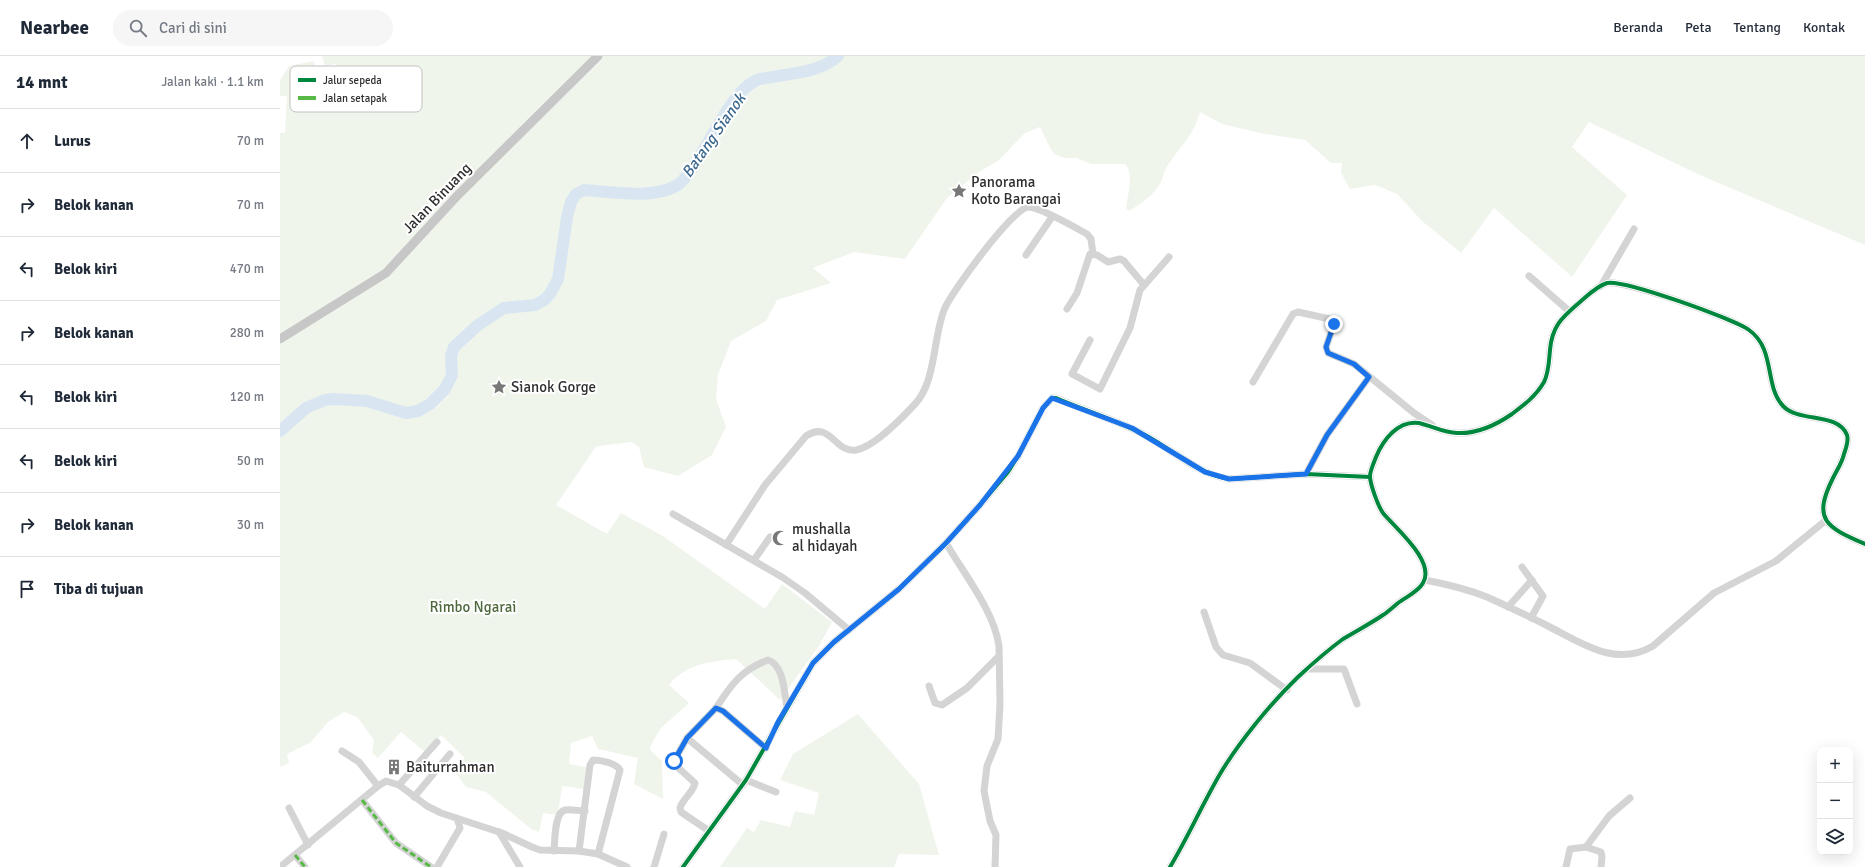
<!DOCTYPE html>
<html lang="id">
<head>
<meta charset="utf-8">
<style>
  :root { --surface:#fff; --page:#f6f6f7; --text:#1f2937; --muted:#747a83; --line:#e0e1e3 }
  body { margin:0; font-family:Signika,sans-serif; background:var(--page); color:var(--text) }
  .controls { position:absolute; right:12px; bottom:12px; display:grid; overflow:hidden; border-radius:8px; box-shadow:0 4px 16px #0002 }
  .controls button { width:36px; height:36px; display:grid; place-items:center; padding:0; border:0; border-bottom:1px solid var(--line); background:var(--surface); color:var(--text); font:20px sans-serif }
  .stop { position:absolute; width:12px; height:12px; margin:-9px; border:3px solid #1a73e8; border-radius:50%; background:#fff }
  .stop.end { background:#1a73e8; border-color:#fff; box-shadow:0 1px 4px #0008 }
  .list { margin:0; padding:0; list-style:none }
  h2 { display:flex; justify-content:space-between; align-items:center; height:52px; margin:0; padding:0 16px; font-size:17px }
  h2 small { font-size:13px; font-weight:400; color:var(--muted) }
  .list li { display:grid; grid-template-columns:26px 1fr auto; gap:12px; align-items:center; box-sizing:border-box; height:64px; padding:0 16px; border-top:1px solid var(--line) }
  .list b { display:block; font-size:15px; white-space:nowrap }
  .list em { font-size:13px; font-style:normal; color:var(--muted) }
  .icon { flex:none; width:22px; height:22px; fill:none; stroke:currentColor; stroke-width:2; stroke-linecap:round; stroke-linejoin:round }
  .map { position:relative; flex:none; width:1585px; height:811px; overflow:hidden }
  header { display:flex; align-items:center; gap:24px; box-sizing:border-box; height:56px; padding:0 20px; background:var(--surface); border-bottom:1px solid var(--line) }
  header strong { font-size:19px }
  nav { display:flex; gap:22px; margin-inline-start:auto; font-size:14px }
  .search { width:280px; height:36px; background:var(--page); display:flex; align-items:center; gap:10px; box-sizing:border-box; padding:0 14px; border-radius:22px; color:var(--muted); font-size:15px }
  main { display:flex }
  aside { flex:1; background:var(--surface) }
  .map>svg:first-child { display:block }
  .green { fill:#f0f5ec }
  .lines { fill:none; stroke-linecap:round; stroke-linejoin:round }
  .river { stroke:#d9e6f2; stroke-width:12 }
  .minor { stroke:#d4d4d4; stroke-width:7 }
  .major { stroke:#c7c7c7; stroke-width:9 }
  .quiet { stroke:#58b947; stroke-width:3; stroke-dasharray:6 3; stroke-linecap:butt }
  .cycleway-casing { stroke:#fff; stroke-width:6 }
  .cycleway { stroke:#00873e; stroke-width:4 }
  .route { stroke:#1a73e8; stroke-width:5 }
  .labels { text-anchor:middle; stroke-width:4; stroke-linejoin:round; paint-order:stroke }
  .poi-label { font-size:15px; fill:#2f2f2f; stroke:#fff; text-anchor:start }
  .street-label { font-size:15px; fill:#2f2f2f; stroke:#fff }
  .park-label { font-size:15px; fill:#4e6a3c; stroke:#fff }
  .water-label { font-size:16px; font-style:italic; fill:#3d6990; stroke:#fff }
  .key { fill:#fff; stroke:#c1c1c1; stroke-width:1 }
  .key-label { font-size:11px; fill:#2f2f2f }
</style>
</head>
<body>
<header>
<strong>Nearbee</strong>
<div class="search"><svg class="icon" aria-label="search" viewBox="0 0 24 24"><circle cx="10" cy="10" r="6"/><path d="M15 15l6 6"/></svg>Cari di sini</div>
<nav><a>Beranda</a><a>Peta</a><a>Tentang</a><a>Kontak</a></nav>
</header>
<main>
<aside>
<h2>14 mnt<small>Jalan kaki · 1.1 km</small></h2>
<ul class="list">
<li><svg class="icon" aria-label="ahead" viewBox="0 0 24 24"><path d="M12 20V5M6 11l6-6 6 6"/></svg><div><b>Lurus</b></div><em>70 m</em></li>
<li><svg class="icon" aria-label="right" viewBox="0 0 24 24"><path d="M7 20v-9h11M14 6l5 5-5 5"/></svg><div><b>Belok kanan</b></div><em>70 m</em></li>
<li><svg class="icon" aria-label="left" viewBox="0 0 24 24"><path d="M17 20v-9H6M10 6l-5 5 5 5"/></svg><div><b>Belok kiri</b></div><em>470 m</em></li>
<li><svg class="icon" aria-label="right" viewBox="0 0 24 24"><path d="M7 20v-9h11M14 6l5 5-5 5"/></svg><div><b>Belok kanan</b></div><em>280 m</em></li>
<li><svg class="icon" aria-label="left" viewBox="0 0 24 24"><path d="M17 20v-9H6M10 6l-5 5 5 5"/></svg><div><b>Belok kiri</b></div><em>120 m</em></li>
<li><svg class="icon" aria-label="left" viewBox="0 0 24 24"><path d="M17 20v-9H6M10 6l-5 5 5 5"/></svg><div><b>Belok kiri</b></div><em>50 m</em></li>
<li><svg class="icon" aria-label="right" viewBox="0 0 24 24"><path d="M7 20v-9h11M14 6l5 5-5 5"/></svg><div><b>Belok kanan</b></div><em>30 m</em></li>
<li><svg class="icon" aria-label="arrive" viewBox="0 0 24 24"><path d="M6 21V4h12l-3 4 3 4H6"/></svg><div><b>Tiba di tujuan</b></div></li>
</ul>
</aside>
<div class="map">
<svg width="1585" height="811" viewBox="0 0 1585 811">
  <rect width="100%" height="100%" fill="#fff"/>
  <g class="green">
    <path d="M42,0H1585V189L1422,120L1309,66L1292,91L1347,139L1292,221L1214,152L1181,197L1142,165L1117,138L1095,129L1070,133L1061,117L1062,107H1051L1025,84L985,78L942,68L920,56C915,77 900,91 888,109C884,114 884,120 881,126C873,140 862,147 849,155L846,153C847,139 855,119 845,108H811L796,102H785L776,99L771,94L760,71L745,77L718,105L699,116L667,142L625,203L574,196L533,212L551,227L497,244L486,265L451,285L438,319L436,343L446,371L432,399L398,420L364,411L359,391L352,386L318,390L315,392L276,449L327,478L341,457L383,480L485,553L502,528L552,566L539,590L500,644L456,603C432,605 405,608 389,629L409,647L380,673L370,691L371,695L382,705L383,743L354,728L358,702L318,693L312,680L291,687L289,708L306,711L304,733L282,730L278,759L263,757L259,776L251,773L206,736L186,731L174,714L185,702L161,679L145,696L121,676L98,702L92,697L94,684L77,661L64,656L48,666L31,686L7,698L9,707L0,711V77H5L7,40H0V24L9,10L34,5L42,42L51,40L50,33L62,30L56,8L45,10Z"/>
    <path d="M578,658L639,728L659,799L619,798L614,811H440L467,772L474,776L481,764L510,771L515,755L534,759L539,737L500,724L513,698Z"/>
  </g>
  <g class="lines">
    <path class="river" d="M0,375L26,352L45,344L54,343L87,345L126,357L138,355L150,348L165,333L172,319L171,300L174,291L198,269L224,252L255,249L264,244L270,238L278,223L287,161L291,146L296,138L304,134C331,136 376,144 399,128C411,119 435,74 444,59C453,46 462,31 477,24C482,22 488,22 492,21C514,17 541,16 558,0"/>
    <g class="minor">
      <path d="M746,199L772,161"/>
      <path d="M1249,220L1289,255"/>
      <path d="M1321,230L1354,173"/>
      <path d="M787,253L797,237L810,198L817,199L828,206L840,203L844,205L864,229"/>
      <path d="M810,284L792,318L820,333L850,272L860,234L889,201"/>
      <path d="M973,326L1013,258L1018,256L1050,263L1053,265L1054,268L1046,291L1048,297L1074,308L1134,357L1152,369"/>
      <path d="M1026,418L1047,379L1089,321"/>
      <path d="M393,458L502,521L525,537L569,574"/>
      <path d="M666,487C684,518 714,555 719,590L720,648L718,683L707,710L704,735L710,765L716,779L715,811"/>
      <path d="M446,489L485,429L526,380C551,364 554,397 576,394C594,391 622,362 635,348C656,326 653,282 664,254C670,238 734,150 749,151C762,152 794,171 807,178L811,183L813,198"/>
      <path d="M474,504L490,481"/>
      <path d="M1242,511L1263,540L1251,562"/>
      <path d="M1145,524C1166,528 1187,533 1207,541C1227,550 1248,560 1268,570C1301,587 1336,612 1373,590L1434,537L1496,505L1545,465"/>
      <path d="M1228,551L1252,524"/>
      <path d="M924,556L936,591L943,599L970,607L1007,634"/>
      <path d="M1029,613H1064L1077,648"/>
      <path d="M649,630L655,647L662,649L687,632L718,601"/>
      <path d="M436,652C451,629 461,614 488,604C504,609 504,636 507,651"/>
      <path d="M407,682L463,729"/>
      <path d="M62,695L79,706L98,730"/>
      <path d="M466,724L496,736"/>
      <path d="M119,729L157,686"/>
      <path d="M134,741L170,698"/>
      <path d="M82,744L116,787L151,811"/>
      <path d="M9,752L28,789"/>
      <path d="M429,775L401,756L400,752C403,742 413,737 415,727L394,708V705L407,682L436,652L443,655L486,692"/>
      <path d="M219,776L240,811"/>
      <path d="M1306,791L1329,760L1350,742"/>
      <path d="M274,795C275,785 274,757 285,754C291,753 299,755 305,755"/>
      <path d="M299,795L310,709L313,704C321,704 336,707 340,714L318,798"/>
      <path d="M15,799L25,811"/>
      <path d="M0,811L98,730L106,725L119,729L147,750L161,757L222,777L252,791L260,794L299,795L318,798L347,811"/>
      <path d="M157,811L180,772L177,762"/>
      <path d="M374,811L384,778"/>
      <path d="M403,811L466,724L533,607L554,586L619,533L666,487L700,449L728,416L738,400L763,352L772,342H776C806,355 836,364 865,379C892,393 917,418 949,423L1026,418L1090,421"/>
      <path d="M890,811C908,781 922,749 940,718C959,686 991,647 1018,621C1032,608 1048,594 1063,583C1076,575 1090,568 1103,559C1108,556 1113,551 1118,547C1126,541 1138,536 1143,527C1156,505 1115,472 1103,457C1098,450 1090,428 1090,420C1090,415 1094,406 1096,401C1103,384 1118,364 1139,367C1152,370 1164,377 1177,377C1196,378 1216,369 1232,358C1244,349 1256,340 1264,326C1269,316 1269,304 1270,294C1272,269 1283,261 1300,246C1308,239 1317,230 1327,227C1343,223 1454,263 1469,274C1496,293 1484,330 1503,350C1519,367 1558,356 1567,379C1569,385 1566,392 1564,398C1562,407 1557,414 1553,422C1532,464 1546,471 1585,488"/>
      <path d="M1286,811L1290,793L1306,791L1321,796L1322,801L1321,811"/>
    </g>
    <path class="major" d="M0,283L106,217L177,140L318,0"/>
    <g class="quiet">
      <path d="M1026,418L1047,379L1089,321"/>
      <path d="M82,744L116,787L151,811"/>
      <path d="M15,799L25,811"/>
    </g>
    <defs>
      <g id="cycleway">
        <path d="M403,811L466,724L533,607L554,586L619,533L666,487L700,449L728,416L738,400L763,352L772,342H776C806,355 836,364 865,379C892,393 917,418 949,423L1026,418L1090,421"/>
        <path d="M890,811C908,781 922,749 940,718C959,686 991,647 1018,621C1032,608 1048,594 1063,583C1076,575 1090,568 1103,559C1108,556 1113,551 1118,547C1126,541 1138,536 1143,527C1156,505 1115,472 1103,457C1098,450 1090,428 1090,420C1090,415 1094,406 1096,401C1103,384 1118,364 1139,367C1152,370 1164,377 1177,377C1196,378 1216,369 1232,358C1244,349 1256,340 1264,326C1269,316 1269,304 1270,294C1272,269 1283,261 1300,246C1308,239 1317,230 1327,227C1343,223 1454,263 1469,274C1496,293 1484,330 1503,350C1519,367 1558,356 1567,379C1569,385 1566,392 1564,398C1562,407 1557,414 1553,422C1532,464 1546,471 1585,488"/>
      </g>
    </defs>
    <use href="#cycleway" class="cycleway-casing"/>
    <use href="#cycleway" class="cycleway"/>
  </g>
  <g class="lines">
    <path class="route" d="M394,705L407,682L436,652L443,655L486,692L498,666L533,607L554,586L619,533L666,487L700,449L738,400L763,352L772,342L852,372L925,416L949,423L1026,418L1047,379L1089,321L1074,308L1048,297L1046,291L1054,268"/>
  </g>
  <defs>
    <symbol id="sight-bare" viewBox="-9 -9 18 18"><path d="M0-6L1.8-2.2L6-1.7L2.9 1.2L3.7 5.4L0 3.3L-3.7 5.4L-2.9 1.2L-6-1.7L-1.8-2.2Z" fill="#787878" stroke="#fff" stroke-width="2.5" paint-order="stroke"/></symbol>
    <symbol id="mosque-bare" viewBox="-9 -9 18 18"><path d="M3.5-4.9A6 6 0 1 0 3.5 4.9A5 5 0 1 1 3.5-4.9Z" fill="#787878" stroke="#fff" stroke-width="2.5" paint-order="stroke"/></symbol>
    <symbol id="building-bare" viewBox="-9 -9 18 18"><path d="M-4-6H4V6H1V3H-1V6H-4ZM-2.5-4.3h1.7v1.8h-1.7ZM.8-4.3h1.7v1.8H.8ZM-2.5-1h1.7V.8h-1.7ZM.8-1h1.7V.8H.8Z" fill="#787878" stroke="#fff" stroke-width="2.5" paint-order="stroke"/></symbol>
  </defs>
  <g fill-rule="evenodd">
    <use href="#sight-bare" x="668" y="124" width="22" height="22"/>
    <use href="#sight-bare" x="208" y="320" width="22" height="22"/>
    <use href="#mosque-bare" x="489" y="471" width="22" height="22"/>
    <use href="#building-bare" x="103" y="700" width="22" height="22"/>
  </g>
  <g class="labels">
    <g class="poi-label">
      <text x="691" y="131">Panorama<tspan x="691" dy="17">Koto Barangai</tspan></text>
      <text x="231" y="336">Sianok Gorge</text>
      <text x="512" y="478">mushalla<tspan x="512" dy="17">al hidayah</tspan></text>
      <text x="126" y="716">Baiturrahman</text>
    </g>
    <g class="street-label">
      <text transform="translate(157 142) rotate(-46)" y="5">Jalan Binuang</text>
    </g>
    <g class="park-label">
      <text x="193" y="556">Rimbo Ngarai</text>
    </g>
    <g class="water-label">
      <text transform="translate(433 79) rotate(-55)" y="6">Batang Sianok</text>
    </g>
  </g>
  <rect x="10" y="10" width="132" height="46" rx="6" class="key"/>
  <rect x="18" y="22" width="18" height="4" fill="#00873e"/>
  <rect x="18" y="40" width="18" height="4" fill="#58b947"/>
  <g class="key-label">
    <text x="43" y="28">Jalur sepeda</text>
    <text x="43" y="46">Jalan setapak</text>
  </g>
</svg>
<div class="controls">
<button>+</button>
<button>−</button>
<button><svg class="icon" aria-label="layers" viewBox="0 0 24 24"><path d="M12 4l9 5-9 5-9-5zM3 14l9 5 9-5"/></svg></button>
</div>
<div class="stop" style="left:394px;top:705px"></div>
<div class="stop end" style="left:1054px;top:268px"></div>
</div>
</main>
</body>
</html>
